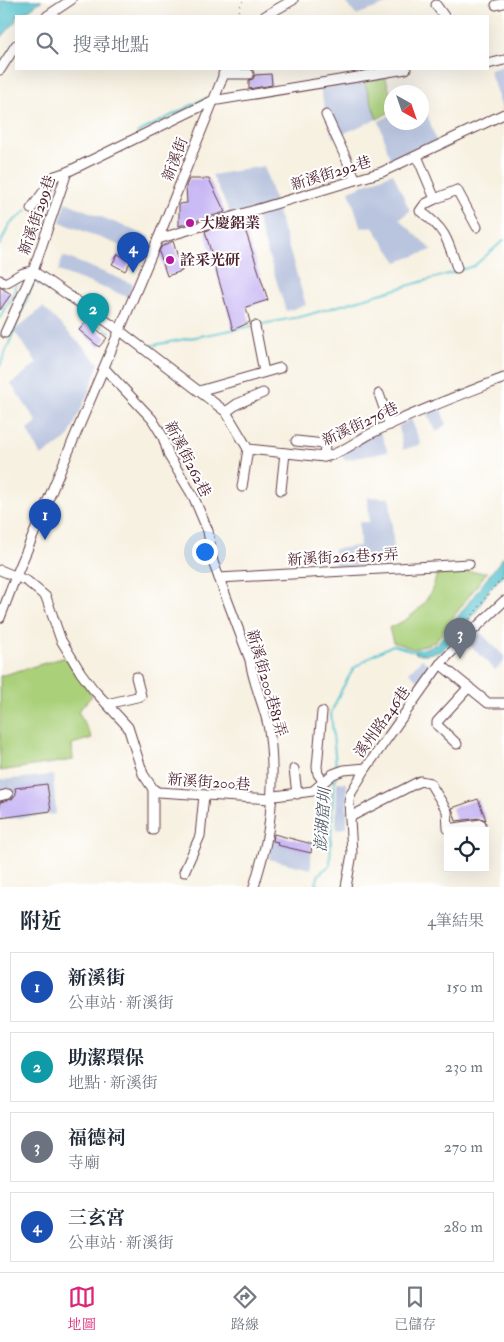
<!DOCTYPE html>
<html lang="zh-TW">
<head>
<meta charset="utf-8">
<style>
  :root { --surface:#fff; --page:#f6f6f7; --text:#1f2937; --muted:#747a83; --line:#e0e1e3; --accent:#db2777 }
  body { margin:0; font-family:"IM FELL Double Pica","Noto Serif TC",serif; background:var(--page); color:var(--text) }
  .controls { position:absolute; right:15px; bottom:15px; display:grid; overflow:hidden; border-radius:0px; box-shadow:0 5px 20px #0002 }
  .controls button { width:45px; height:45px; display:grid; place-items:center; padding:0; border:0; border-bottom:1px solid var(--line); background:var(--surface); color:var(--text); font:25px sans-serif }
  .compass { position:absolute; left:384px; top:85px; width:45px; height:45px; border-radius:50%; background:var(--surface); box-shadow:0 5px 20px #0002; rotate:140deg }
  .you { position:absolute; left:204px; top:551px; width:18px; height:18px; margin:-12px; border:4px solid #fff; border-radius:50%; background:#1a73e8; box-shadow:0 0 0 8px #1a73e833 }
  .badge { display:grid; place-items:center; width:32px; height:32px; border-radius:50%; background:var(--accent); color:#fff; font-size:16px; font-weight:700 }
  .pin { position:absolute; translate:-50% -41px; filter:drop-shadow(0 1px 2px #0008) }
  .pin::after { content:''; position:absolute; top:26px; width:18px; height:15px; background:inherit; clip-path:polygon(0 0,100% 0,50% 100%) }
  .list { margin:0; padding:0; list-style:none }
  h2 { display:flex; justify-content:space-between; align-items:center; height:65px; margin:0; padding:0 20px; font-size:21px }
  h2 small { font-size:16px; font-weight:400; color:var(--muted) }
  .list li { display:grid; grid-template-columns:32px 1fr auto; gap:15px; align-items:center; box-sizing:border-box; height:70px; margin:0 10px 10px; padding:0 10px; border:1px solid var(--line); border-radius:0px }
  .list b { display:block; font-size:19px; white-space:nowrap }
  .list p { margin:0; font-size:16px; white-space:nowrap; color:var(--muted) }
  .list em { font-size:16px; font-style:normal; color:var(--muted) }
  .icon { flex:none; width:28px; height:28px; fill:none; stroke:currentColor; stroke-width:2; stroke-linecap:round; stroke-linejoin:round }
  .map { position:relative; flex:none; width:504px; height:887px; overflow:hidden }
  .search { position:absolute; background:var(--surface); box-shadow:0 5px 20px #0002; left:15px; right:15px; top:15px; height:55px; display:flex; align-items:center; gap:12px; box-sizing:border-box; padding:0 18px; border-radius:0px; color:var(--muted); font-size:19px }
  .sheet { height:385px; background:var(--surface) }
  nav { display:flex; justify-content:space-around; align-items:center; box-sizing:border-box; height:70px; border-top:1px solid var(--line); background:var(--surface); font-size:14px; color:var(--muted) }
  nav a { display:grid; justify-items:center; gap:2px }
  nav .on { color:var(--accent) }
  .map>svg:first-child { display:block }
  .industrial { fill:#b9c4de }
  .green { fill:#aad07a; stroke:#7a7852 }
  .water { fill:#56c3ce; stroke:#50717c }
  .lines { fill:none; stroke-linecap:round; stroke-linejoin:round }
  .stream { stroke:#56c3ce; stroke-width:2 }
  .building { fill:#c1aef3 }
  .minor-casing { stroke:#643e46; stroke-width:11 }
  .path { stroke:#643e46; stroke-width:1; stroke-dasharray:1 4; stroke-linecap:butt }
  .minor { stroke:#fff; stroke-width:9 }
  .poi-dot { fill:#b5179e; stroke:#fff; stroke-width:2 }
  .labels { text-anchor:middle; stroke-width:4; stroke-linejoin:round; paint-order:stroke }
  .street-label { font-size:15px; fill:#4a1f2b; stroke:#fff }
  .poi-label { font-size:15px; font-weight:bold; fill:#4a1f2b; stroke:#fff; text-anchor:start }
  .water-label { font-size:16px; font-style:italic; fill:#4e5864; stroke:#fff }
</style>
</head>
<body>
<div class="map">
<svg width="504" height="887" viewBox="0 0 504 887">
  <rect width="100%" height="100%" fill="#fff"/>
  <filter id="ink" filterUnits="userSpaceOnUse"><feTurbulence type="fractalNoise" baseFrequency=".02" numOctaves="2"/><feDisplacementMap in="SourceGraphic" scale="10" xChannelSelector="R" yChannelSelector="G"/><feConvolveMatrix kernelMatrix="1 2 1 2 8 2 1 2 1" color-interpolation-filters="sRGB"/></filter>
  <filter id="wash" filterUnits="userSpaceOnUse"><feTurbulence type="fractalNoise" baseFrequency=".0096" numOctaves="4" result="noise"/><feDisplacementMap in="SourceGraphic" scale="20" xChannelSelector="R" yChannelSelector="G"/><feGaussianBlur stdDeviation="1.12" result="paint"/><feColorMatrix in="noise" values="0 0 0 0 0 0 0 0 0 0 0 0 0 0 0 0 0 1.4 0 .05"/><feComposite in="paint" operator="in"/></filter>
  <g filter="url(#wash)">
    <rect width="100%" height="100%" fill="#f7f1e1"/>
    <g class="industrial">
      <path d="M343,0H397L356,15Z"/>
      <path d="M504,66V110L503,111L489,70Z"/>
      <path d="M364,81L377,119L333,138L320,89Z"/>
      <path d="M422,102H423L437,143L391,162L379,121L391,115L392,122H422Z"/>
      <path d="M264,166L306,305L286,311L256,216L231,215L212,175Z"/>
      <path d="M393,173L410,211L399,219L432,250L397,262L372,226L361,228L349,191Z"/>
      <path d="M65,202L150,237L144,255L60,222Z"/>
      <path d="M63,256L133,284L128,297L58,271Z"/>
      <path d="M43,307L99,363L89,391L68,438L41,456L27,430L37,422L11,384L37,363L14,331Z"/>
      <path d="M440,406L446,424L437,432L425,411Z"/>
      <path d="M411,419L421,444L403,450L399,426Z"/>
      <path d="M380,431L388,452L344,460L342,453Z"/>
      <path d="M368,497L390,498L395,565L335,567L334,549L360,546L359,522H369Z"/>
      <path d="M480,632L504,656V662L495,670L468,643Z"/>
      <path d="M422,659L433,669L421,684L409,672Z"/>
      <path d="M53,775L56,814L0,820V780Z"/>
      <path d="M337,782L347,783V827L336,830Z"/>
      <path d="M271,839L311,842V869L269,859Z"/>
    </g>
    <g class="green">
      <path d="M386,78L391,97V111L377,119L364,81Z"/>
      <path d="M437,572H487L435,642L414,649L393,642L389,628C415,617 432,601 437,572Z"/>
      <path d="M66,657L92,696L78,711L92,738L72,744L73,760L0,771V676Z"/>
    </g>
    <g class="water">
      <path d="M1,0H42L21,16H16V21L0,39Z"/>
      <path d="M504,556V574L489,590L477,610L442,651L427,654H417L414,652L437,644Z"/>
    </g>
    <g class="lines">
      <g class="stream">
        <path d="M137,133L206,98"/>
        <path d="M0,245L9,225L27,210"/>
        <path d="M460,270L474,266L504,240"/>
        <path d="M0,318L5,307L13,298L15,286L20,279"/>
        <path d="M257,325L304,316L455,272"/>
        <path d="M149,346L252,326"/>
        <path d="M0,366L34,281L110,332"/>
        <path d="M336,765L331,713L342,689L354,668L375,654L393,645L413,651L424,649"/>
        <path d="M315,887L319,874L330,865L333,788L336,777"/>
      </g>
    </g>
    <g id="blocks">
      <g class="building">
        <path d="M271,74L272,85L249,89V80L253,79L255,75Z"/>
        <path d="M189,179H209L225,212L179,226V204L187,203L186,186Z"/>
        <path d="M242,220L268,300L246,307L250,322L233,330L205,231Z"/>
        <path d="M173,241L182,271L167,276L159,252L161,247Z"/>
        <path d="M118,254L131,261L125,271L112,264Z"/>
        <path d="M0,287L11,294L0,310Z"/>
        <path d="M87,321L107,338L99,347L79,330Z"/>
        <path d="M47,784L51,811L0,818V802L12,799L16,794L15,788Z"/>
        <path d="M478,799L486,820L480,818L456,821L452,808Z"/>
        <path d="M274,834L312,844L311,853L277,845L278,842L273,841Z"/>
      </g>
    </g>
  </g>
  <g filter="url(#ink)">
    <use href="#blocks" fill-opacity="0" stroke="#643e46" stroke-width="1"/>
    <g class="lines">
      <defs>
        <g id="minor">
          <path d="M436,5L444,16"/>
          <path d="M496,5L504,3"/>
          <path d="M47,16L71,0"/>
          <path d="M265,16L293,0"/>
          <path d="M488,64L504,60"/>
          <path d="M0,70L16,45"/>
          <path d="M223,74H249"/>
          <path d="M326,115L356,180"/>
          <path d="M417,156L435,199L425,204L420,211C445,228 448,240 457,268"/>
          <path d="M435,199L457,190L477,227"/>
          <path d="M31,209L55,176L67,172"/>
          <path d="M158,239L382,172L504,114"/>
          <path d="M0,280L5,283C16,278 20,272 33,271L119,330L226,412L248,449L324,457C341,454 356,441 372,433C414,412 460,395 504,378"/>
          <path d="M255,326L264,372"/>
          <path d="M5,333L33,271L67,172L212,101L406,69"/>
          <path d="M104,368L152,419L163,437L169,456L194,498L208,531L213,562L250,660C253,684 265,706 269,730C274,763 273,810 266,842C263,857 258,872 254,887"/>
          <path d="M199,391L280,368"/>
          <path d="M379,394L390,425"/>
          <path d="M226,412L237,404L263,393"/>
          <path d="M296,441L325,444L324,457"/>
          <path d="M242,487L248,449"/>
          <path d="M281,490L285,453"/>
          <path d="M0,570L27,581L46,597L61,640L81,673L93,689L128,727L143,774L153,789L158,792L271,799L275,796L313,791L333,774L344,770L366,768"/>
          <path d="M219,578L469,564"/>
          <path d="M0,618L16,576L158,239L226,69"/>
          <path d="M440,664L488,703H504"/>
          <path d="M107,704L141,696L136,677"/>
          <path d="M322,712L317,767L318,774L323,781"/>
          <path d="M457,744L437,725V722L469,687"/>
          <path d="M294,769L297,794"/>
          <path d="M0,796L8,794"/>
          <path d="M350,817L420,781L430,783L447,811L448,829L481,824"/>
          <path d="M153,830V789"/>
          <path d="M184,872L200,836L204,795"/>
          <path d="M346,887L352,854L349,801L351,793L366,768L440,664L466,637L504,601"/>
        </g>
      </defs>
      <use href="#minor" class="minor-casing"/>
      <g class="path">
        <path d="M238,16L241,3L244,0"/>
        <path d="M464,627L492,589L504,577"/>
      </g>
      <use href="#minor" class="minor"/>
    </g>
  </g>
  <g class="poi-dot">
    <circle cx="190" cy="223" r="5"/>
    <circle cx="170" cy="260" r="5"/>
  </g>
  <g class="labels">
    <g class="street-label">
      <text transform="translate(175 159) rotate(-69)" y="5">新溪街</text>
      <text transform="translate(331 173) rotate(-17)" y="5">新溪街292巷</text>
      <text transform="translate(37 215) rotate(-71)" y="5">新溪街299巷</text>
      <text transform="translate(360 424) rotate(-25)" y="5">新溪街276巷</text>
      <text transform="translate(188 459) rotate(63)" y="5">新溪街262巷</text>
      <text transform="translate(343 557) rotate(-3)" y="5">新溪街262巷55弄</text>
      <text transform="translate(267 683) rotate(74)" y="5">新溪街200巷81弄</text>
      <text transform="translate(382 722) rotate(-54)" y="5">溪州路246巷</text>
      <text transform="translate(209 782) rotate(4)" y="5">新溪街200巷</text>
    </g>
    <g class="poi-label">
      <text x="200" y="228">大慶鋁業</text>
      <text x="180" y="265">詮采光研</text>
    </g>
    <g class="water-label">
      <text transform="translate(322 820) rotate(-86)" y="6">澎湖窟圳</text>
    </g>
  </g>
</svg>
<div class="controls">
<button><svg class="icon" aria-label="locate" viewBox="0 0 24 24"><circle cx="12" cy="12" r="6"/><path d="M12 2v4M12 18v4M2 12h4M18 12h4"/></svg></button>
</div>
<svg class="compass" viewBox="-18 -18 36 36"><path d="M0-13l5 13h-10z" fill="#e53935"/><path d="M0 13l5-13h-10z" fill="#747a83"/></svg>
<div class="you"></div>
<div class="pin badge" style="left:45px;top:540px;background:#1a4fb4">1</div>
<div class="pin badge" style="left:93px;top:334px;background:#0f9aa8">2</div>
<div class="pin badge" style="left:460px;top:659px;background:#6b7280">3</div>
<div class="pin badge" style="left:133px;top:273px;background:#1a4fb4">4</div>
<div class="search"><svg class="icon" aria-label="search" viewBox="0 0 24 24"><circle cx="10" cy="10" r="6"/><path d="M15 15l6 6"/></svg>搜尋地點</div>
</div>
<section class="sheet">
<h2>附近<small>4筆結果</small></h2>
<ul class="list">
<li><span class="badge" style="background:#1a4fb4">1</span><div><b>新溪街</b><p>公車站 · 新溪街</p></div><em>150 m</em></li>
<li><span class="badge" style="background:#0f9aa8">2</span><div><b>助潔環保</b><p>地點 · 新溪街</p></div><em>230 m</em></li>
<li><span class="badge" style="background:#6b7280">3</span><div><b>福德祠</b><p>寺廟</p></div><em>270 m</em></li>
<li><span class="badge" style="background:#1a4fb4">4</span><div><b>三玄宮</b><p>公車站 · 新溪街</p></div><em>280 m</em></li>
</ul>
</section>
<nav>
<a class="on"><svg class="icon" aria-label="map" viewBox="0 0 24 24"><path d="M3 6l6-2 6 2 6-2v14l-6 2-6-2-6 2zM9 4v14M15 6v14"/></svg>地圖</a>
<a><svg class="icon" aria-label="directions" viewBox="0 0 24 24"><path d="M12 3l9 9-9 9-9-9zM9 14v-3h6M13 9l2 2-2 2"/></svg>路線</a>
<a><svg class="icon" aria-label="saved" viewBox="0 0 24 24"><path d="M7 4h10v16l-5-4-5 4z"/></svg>已儲存</a>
</nav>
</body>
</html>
